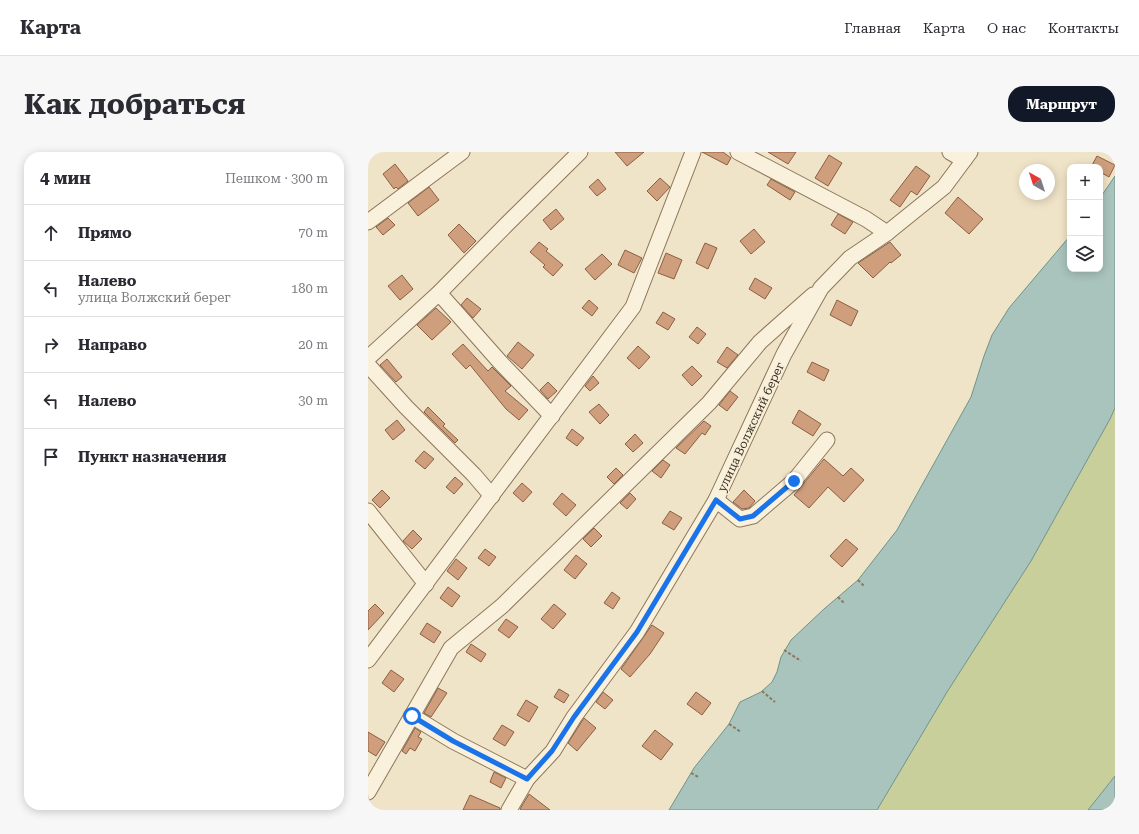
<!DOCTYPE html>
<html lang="ru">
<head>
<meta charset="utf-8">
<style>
  :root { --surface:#fff; --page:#f7f7f7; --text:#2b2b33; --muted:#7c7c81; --line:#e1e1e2; --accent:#111827 }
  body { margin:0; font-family:"Roboto Serif",serif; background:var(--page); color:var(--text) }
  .controls { position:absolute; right:12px; top:12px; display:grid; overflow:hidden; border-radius:8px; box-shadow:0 2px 10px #0003 }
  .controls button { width:36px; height:36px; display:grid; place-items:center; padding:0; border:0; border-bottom:1px solid var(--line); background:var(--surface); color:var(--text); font:20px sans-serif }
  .compass { position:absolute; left:651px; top:12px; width:36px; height:36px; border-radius:50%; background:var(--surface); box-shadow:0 2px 10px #0003; rotate:321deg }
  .stop { position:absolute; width:12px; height:12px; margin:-9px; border:3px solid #1a73e8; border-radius:50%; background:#fff }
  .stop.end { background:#1a73e8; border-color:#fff; box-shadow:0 1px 4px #0008 }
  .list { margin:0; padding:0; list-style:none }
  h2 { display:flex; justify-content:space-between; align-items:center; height:52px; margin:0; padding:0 16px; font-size:17px }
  h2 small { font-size:13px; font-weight:400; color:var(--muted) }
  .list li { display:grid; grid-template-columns:26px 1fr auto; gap:12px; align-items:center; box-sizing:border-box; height:56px; padding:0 16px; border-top:1px solid var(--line) }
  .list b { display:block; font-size:15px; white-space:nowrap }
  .list p { margin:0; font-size:13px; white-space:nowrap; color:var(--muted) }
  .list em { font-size:13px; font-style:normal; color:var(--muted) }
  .icon { flex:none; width:22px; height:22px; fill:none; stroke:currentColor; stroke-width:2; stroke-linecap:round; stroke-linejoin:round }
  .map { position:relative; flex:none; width:747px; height:658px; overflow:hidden; border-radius:16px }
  header { display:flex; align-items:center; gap:24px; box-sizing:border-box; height:56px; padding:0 20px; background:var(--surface); border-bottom:1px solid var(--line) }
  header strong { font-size:19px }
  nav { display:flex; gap:22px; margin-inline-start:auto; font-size:14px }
  .intro { display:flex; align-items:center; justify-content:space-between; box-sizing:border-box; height:96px; padding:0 24px }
  h1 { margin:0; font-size:28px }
  .button { padding:10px 18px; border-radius:16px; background:var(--accent); color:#fff; font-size:14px; font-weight:700 }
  main { display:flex; gap:24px; padding:0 24px }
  aside { flex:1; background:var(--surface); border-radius:16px; box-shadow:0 2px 10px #0003 }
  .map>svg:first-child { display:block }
  .green { fill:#c9cf9b }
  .water { fill:#a9c4bc; stroke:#6f938a }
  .building { fill:#cf9f7d; stroke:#8d5f41 }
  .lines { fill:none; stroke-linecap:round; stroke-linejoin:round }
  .minor-casing { stroke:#8d765c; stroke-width:17 }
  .path { stroke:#8d765c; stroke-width:2; stroke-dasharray:3 2; stroke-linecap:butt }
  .minor { stroke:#faf1dc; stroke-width:15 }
  .route { stroke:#1a73e8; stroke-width:5 }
  .labels { text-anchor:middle; stroke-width:3; stroke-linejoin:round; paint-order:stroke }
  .street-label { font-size:12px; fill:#3d2e20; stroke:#f7eed8 }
</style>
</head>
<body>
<header>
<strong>Карта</strong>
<nav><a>Главная</a><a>Карта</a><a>О нас</a><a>Контакты</a></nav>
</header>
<div class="intro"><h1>Как добраться</h1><a class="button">Маршрут</a></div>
<main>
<aside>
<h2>4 мин<small>Пешком · 300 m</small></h2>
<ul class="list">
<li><svg class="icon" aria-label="ahead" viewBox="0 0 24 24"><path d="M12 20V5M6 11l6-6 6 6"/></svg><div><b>Прямо</b></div><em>70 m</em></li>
<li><svg class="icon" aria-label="left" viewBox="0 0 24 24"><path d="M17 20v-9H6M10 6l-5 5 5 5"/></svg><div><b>Налево</b><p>улица Волжский берег</p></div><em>180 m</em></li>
<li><svg class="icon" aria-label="right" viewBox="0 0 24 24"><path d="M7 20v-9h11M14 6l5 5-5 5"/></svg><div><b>Направо</b></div><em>20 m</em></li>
<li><svg class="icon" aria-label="left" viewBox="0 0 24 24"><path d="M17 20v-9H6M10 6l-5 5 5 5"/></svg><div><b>Налево</b></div><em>30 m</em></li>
<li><svg class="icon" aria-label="arrive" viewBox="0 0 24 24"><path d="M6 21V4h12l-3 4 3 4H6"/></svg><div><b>Пункт назначения</b></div></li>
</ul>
</aside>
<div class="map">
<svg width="747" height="658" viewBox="0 0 747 658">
  <rect width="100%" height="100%" fill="#f0e4c8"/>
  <path class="green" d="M747,256V624L720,658H509L579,540L663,409L742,267Z"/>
  <g class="water">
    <path d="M747,24V256L742,267L663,409L579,540L509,658H301L326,616L361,572L372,550L393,540L404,530L409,520L413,505L423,488L456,457L490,428L529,378L603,245L616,204L624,183L641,156L702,84V117H732V46Z"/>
    <path d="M747,624V658H720Z"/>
  </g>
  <g class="building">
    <path d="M247,0H276L259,14Z"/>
    <path d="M334,0H355L363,6L359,13Z"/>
    <path d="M400,0H428L420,12Z"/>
    <path d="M461,3L474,11L460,34L447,26Z"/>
    <path d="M729,4L747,13L741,25L732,20V15H723Z"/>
    <path d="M27,12L40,29L30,37L28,35L26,37L15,22Z"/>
    <path d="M548,14L562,24L549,43L543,39L532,55L522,48Z"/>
    <path d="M292,26L302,35L289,49L279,39Z"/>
    <path d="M230,27L238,37L229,44L221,35Z"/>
    <path d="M403,27L427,40L422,48L399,33Z"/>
    <path d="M61,35L71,48L50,64L40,51Z"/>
    <path d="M590,45L615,67L601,82L577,61Z"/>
    <path d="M188,57L196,67L183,78L175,68Z"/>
    <path d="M470,62L485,70L477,82L463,73Z"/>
    <path d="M20,66L27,73L15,83L8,75Z"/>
    <path d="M91,72L108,89L96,101L80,83Z"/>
    <path d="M386,77L397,90L383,102L372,89Z"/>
    <path d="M171,90L180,97L178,99L195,113L185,124L175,115L177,113L162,100Z"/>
    <path d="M522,90L533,103L523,111L522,110L505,126L490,111Z"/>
    <path d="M337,91L349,96L340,117L328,111Z"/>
    <path d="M257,98L274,106L266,121L250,113Z"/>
    <path d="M298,101L314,108L306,127L290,121Z"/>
    <path d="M234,102L244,112L227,128L217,117Z"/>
    <path d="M34,123L45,137L32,148L20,134Z"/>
    <path d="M387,126L404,136L397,147L381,137Z"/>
    <path d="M99,146L113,157L105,166L93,153Z"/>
    <path d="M221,148L230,156L224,164L214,156Z"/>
    <path d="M469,148L490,159L483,174L462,163Z"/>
    <path d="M68,156L83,170L64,188L49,173Z"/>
    <path d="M295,160L307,167L300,178L288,171Z"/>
    <path d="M329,175L338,182L330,192L321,185Z"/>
    <path d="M150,190L166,203L154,217L139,204Z"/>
    <path d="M95,192L120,219L124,215L143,234L137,239L160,258L151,268L138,257L102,213L98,217L84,202Z"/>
    <path d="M270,194L282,205L271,217L259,206Z"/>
    <path d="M359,195L370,203L359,216L349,210Z"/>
    <path d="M19,207L34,225L28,230L12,213Z"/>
    <path d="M444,210L461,218L456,229L439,220Z"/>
    <path d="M324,214L334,224L324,234L314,223Z"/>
    <path d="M225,224L231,231L222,239L217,234Z"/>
    <path d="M180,230L189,239L180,247L172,238Z"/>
    <path d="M362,239L370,245L359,259L351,253Z"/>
    <path d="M231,252L241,263L232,272L221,260Z"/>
    <path d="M60,255L77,272L75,274L90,288L87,291L56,260Z"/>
    <path d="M431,258L453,272L445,284L424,271Z"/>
    <path d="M29,268L37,278L25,288L17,278Z"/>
    <path d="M336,269L343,274L337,283L334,281L317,302L308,296Z"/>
    <path d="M204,277L216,286L209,294L198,286Z"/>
    <path d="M267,282L275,291L265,300L257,292Z"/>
    <path d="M56,299L66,307L57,317L47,309Z"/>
    <path d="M456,307L475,324L483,316L496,328L476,350L460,335L441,356L426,343Z"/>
    <path d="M295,308L302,313L293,326L284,319Z"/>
    <path d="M248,316L255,323L246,332L239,325Z"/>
    <path d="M87,325L95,332L86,342L78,335Z"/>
    <path d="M154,331L164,340L155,350L145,341Z"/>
    <path d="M14,338L22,346L12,356L4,348Z"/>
    <path d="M376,338L387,349L381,356L374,357L365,350Z"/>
    <path d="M194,341L208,353L198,364L185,352Z"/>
    <path d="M262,341L268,347L259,357L252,351Z"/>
    <path d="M302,359L314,366L306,378L294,371Z"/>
    <path d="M226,376L234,384L223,395L215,387Z"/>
    <path d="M45,378L54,387L44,397L35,389Z"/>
    <path d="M478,387L490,397L474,415L462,404Z"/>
    <path d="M117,397L128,405L121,414L110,406Z"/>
    <path d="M208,403L219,412L207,427L196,418Z"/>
    <path d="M88,407L99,416L90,428L79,419Z"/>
    <path d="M80,435L92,444L84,455L72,446Z"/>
    <path d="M244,440L252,446L245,457L236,451Z"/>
    <path d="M7,452L16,461L0,478V459Z"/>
    <path d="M186,452L198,462L185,477L173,467Z"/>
    <path d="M138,467L150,475L141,486L130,478Z"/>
    <path d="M59,471L73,480L66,491L52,482Z"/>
    <path d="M284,473L296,481L282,502L262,525L253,517Z"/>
    <path d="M103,492L118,502L113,510L98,500Z"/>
    <path d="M23,518L36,527L26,540L14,531Z"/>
    <path d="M70,536L79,541L63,565L56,561Z"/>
    <path d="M191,537L201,543L196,551L186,545Z"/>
    <path d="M235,540L245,548L237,557L228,550Z"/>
    <path d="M328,540L343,551L334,563L319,552Z"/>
    <path d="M158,548L170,555L161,570L149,563Z"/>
    <path d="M216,566L228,576L209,599L200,591Z"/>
    <path d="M134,573L146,580L137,594L125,587Z"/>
    <path d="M47,576L53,580L50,585L54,587L47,599L42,596L38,602L34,599Z"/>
    <path d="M287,578L305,592L293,608L274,594Z"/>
    <path d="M0,580L17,590L8,604L0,599Z"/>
    <path d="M126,620L138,626L133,636L122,630Z"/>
    <path d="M161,642L182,658H154L152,657Z"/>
    <path d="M102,643L132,656V658H95Z"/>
  </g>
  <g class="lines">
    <defs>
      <g id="minor">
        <path d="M370,0L498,67L519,81"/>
        <path d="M582,0L596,8"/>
        <path d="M0,70L94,0"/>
        <path d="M71,141L132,210L184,264"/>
        <path d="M0,206L71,141L138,73L212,0"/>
        <path d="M0,213L38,255L106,323L124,344"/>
        <path d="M348,348L372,367L385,364L426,329L459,288"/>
        <path d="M0,359L58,432"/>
        <path d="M0,508L265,155L325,0"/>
        <path d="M44,564L85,589L159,627"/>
        <path d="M0,640L83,496L134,454L341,251L392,190L445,143"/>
        <path d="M141,658L159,627L185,599L206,565L269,480L348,348L416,202L453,136L482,106L519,81L576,35L602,0"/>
      </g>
    </defs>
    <use href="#minor" class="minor-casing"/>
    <g class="path">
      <path d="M490,428L496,434"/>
      <path d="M470,445L477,452"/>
      <path d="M416,498L433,509"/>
      <path d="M394,539L407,550"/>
      <path d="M361,572L373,580"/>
      <path d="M323,621L330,625"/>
    </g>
    <use href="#minor" class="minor"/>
  </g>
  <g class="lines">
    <path class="route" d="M44,564L85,589L159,627L184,599L206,565L269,480L348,348L372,367L385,364L426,329"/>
  </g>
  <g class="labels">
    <g class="street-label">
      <text transform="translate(383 275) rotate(-65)" y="4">улица Волжский берег</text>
    </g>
  </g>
</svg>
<div class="controls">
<button>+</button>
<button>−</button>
<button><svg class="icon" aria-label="layers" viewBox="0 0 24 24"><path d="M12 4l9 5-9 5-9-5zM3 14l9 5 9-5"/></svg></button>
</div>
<svg class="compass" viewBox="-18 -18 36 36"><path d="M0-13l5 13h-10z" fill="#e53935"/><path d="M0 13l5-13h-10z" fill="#7c7c81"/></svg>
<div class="stop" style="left:44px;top:564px"></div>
<div class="stop end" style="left:426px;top:329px"></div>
</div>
</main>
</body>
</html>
